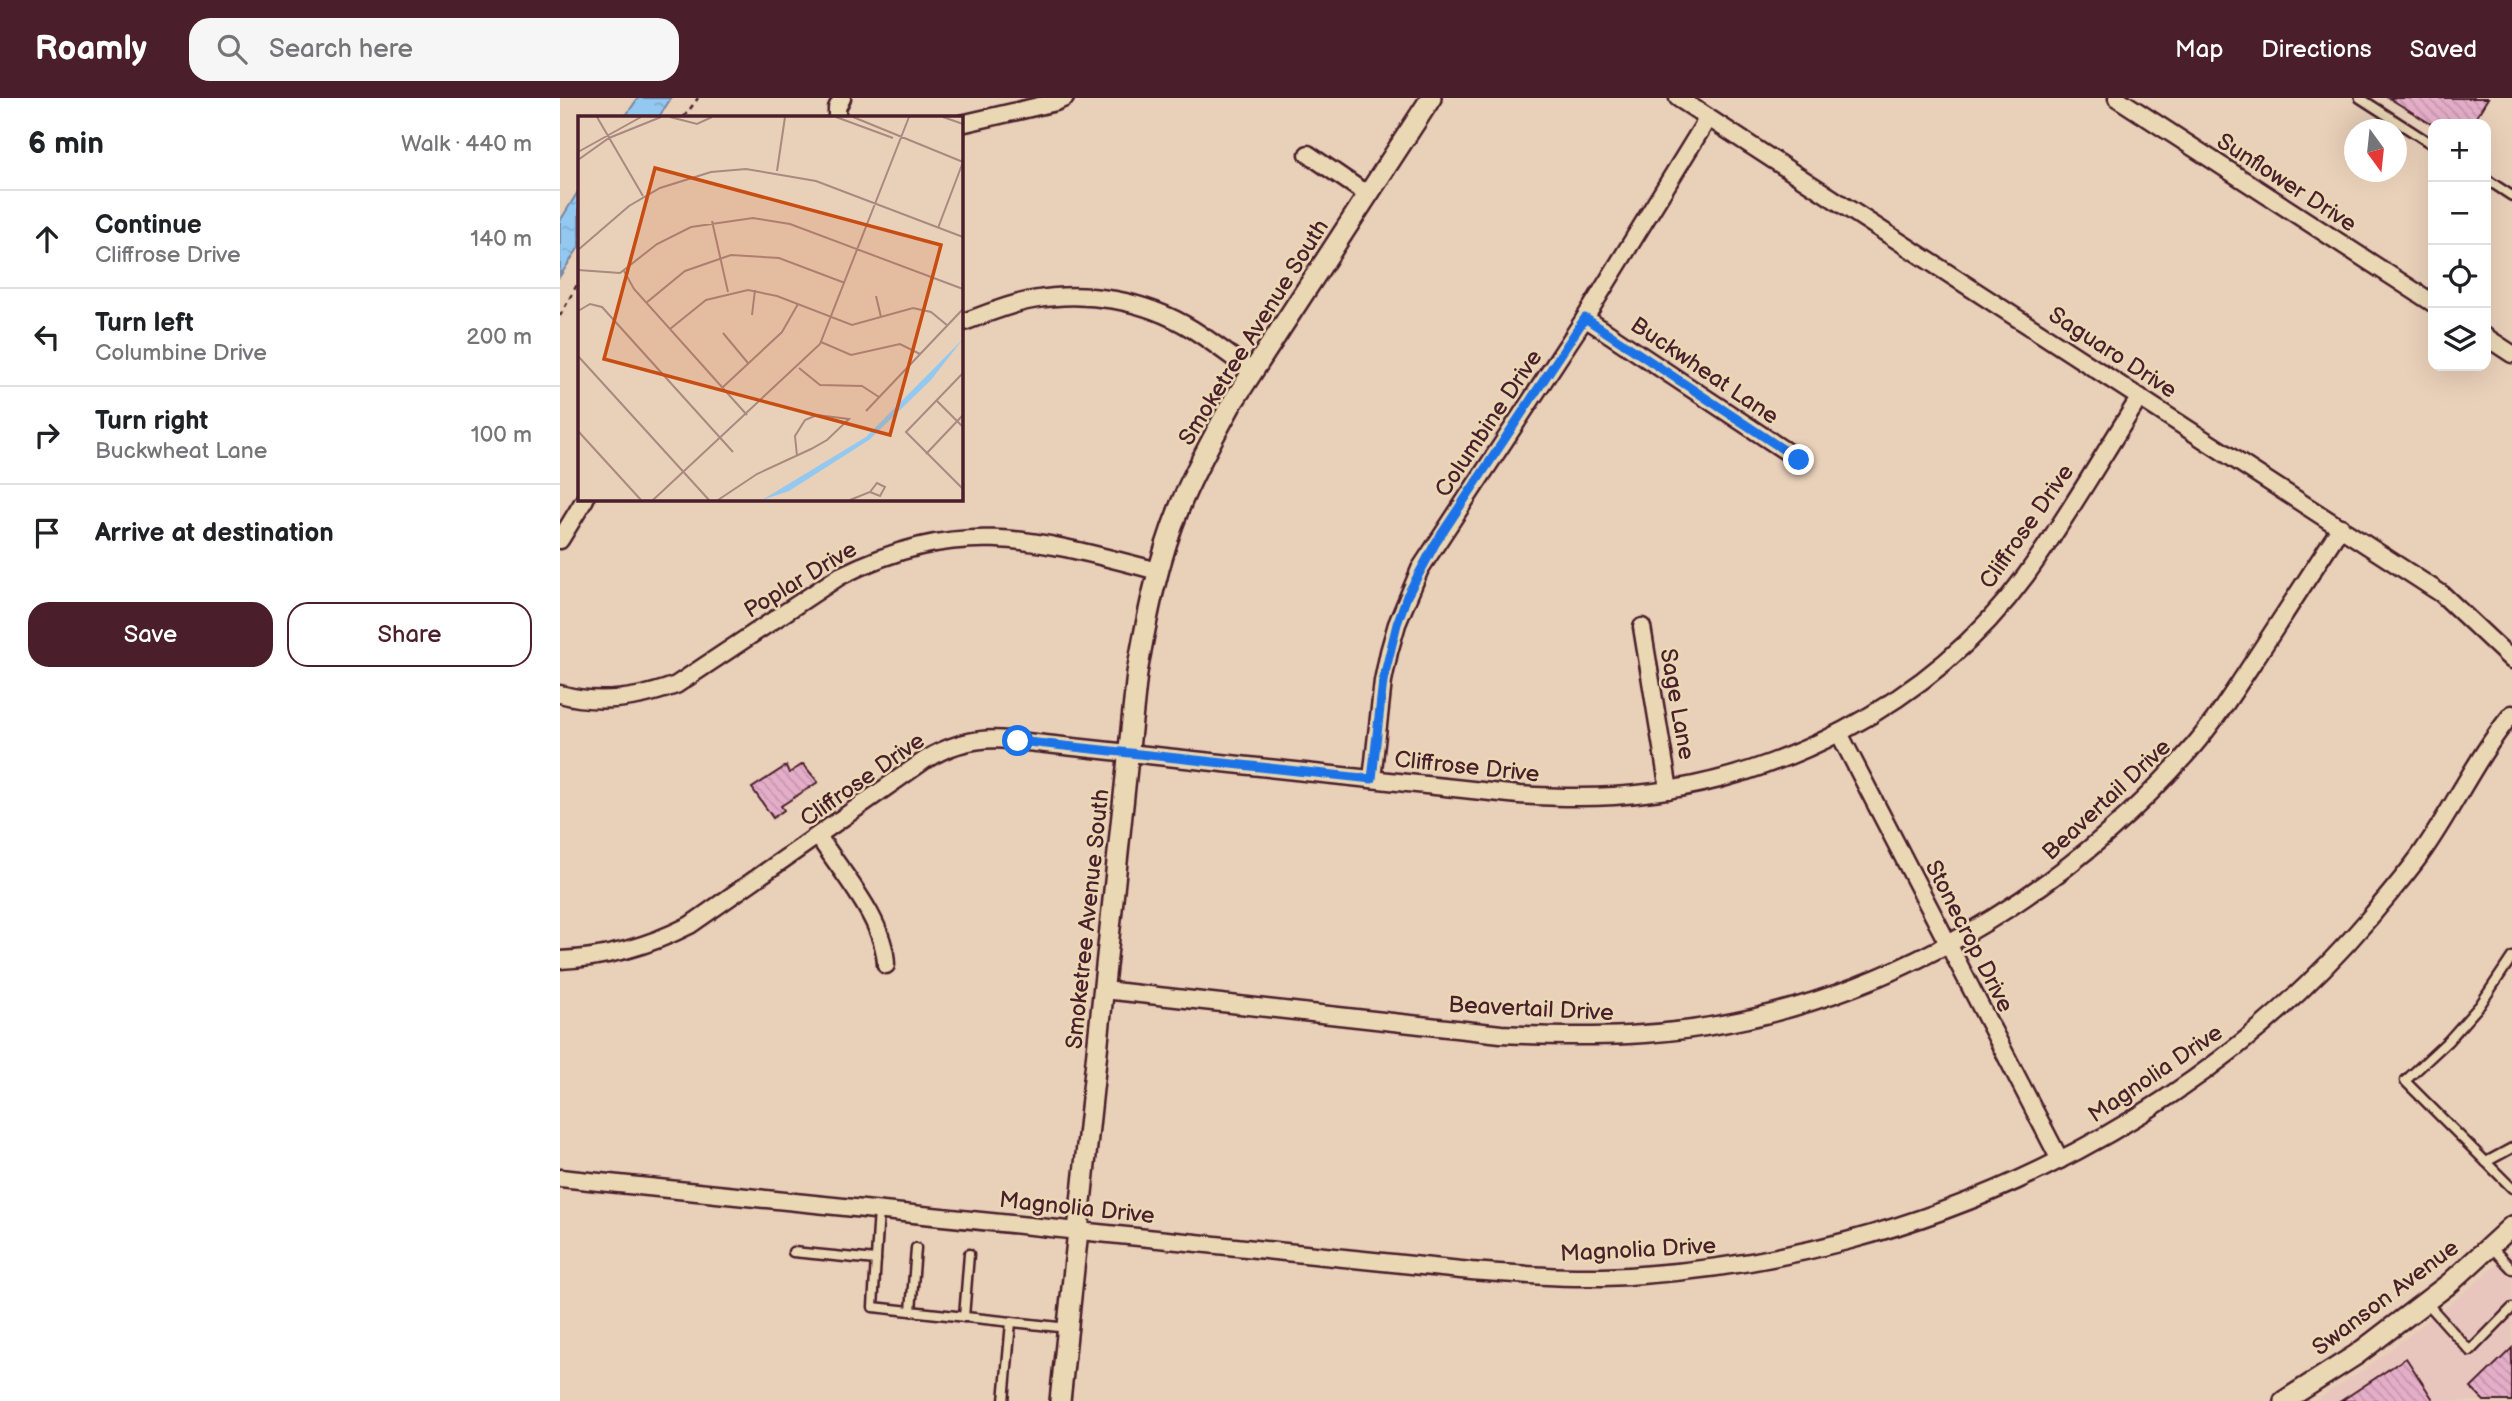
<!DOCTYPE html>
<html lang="en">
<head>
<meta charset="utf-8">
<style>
  :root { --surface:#fff; --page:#f6f6f6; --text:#202124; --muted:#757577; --line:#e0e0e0; --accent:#4a1f2b }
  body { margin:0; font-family:"Balsamiq Sans",sans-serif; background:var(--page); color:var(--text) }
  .controls { position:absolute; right:21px; top:21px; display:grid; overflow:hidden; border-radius:14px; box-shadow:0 7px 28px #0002 }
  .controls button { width:63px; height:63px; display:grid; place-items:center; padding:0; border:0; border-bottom:2px solid var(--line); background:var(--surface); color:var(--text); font:35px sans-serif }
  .compass { position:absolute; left:1784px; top:21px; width:63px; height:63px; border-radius:50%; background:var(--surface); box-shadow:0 7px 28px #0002; rotate:165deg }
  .stop { position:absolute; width:21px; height:21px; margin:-16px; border:5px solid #1a73e8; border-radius:50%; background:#fff }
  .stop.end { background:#1a73e8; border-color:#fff; box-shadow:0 2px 7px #0008 }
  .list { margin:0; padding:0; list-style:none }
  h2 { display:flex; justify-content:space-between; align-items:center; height:91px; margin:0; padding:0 28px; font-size:30px }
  h2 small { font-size:23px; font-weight:400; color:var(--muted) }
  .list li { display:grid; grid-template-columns:46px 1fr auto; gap:21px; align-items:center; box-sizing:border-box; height:98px; padding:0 28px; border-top:2px solid var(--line) }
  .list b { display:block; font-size:26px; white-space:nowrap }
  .list p { margin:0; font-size:23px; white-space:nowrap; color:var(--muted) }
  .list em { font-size:23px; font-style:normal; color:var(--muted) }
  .actions { display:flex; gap:14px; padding:21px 28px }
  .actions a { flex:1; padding:16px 0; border:2px solid var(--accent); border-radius:21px; text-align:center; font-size:24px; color:var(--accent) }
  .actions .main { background:var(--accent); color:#fff }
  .icon { flex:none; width:38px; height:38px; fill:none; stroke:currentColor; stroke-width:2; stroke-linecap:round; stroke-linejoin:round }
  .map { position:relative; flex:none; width:1952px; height:1303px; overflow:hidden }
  header { display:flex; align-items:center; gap:42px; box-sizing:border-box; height:98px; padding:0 35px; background:var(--accent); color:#fff }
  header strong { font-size:33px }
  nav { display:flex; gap:38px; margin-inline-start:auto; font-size:24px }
  .search { width:490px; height:63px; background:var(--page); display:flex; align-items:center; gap:18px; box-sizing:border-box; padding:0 24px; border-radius:21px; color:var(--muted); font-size:26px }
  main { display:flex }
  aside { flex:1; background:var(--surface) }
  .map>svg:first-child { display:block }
  .built { fill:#e8c6be }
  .water { fill:url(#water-ripples); stroke:#7685a2; stroke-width:2 }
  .building { fill:url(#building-back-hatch); stroke:#4a1f2b; stroke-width:2 }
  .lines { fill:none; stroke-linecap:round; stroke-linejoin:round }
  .service-casing { stroke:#4a1f2b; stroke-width:13 }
  .minor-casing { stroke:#4a1f2b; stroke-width:21 }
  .tertiary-casing { stroke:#4a1f2b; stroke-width:24 }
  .path { stroke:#4a1f2b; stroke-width:2.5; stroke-dasharray:5 5; stroke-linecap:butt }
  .service { stroke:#ead8b5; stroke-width:8 }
  .minor { stroke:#ead8b5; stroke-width:16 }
  .tertiary { stroke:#ead8b5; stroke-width:19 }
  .route { stroke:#1a73e8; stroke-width:9 }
  .labels { text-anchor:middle; stroke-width:5; stroke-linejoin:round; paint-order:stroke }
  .street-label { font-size:23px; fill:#4a1f2b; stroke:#ead8b5 }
  .inset-road { fill:none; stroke:#a98980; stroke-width:2 }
  .view { fill:#c84d12; fill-opacity:0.15; stroke:#c84d12; stroke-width:3.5 }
  .inset-edge { fill:none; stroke:#4a1f2b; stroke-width:3.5 }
</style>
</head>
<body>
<header>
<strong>Roamly</strong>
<div class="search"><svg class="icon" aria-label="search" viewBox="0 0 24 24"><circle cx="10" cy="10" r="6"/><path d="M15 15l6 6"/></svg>Search here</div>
<nav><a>Map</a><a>Directions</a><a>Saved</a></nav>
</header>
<main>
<aside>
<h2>6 min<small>Walk · 440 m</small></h2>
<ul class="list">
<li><svg class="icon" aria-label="ahead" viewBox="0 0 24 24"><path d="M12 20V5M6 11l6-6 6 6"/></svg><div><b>Continue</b><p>Cliffrose Drive</p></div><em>140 m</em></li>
<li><svg class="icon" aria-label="left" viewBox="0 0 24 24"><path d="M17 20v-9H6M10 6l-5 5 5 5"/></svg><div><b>Turn left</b><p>Columbine Drive</p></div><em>200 m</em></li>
<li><svg class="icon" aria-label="right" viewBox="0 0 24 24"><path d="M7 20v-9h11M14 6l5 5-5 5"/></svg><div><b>Turn right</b><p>Buckwheat Lane</p></div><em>100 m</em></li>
<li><svg class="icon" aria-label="arrive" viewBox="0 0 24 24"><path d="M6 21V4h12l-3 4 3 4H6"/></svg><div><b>Arrive at destination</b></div></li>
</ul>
<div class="actions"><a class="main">Save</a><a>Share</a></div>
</aside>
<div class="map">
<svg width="1952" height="1303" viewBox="0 0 1952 1303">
  <defs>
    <pattern id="water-ripples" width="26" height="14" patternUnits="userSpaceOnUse" patternTransform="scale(1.75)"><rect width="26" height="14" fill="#93c9f1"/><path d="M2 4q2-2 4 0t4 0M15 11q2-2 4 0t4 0" fill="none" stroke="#80accf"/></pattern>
    <pattern id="building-back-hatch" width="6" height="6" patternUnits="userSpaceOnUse" patternTransform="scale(1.75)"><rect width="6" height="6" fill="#e4aec8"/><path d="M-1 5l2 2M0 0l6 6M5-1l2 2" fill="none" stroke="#c595ac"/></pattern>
  </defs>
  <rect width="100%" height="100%" fill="#e9d0b9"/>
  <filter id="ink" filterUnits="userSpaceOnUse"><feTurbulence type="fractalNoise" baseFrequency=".0143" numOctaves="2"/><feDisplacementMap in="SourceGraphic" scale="14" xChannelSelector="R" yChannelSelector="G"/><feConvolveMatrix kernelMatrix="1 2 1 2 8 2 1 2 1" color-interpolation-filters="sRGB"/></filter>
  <g filter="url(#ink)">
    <path class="built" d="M1952,1153V1303H1755L1806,1270L1900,1198Z"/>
    <g class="water">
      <path d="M78,0H111L99,19H65Z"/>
      <path d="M19,92V149L0,178V123Z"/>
    </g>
    <g class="building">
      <path d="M1829,0H1928L1912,26H1871Z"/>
      <path d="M243,666L258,684L221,708L224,712L213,720L192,690L226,668L229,675Z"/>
      <path d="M1952,1250V1303H1924L1911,1290Z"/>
      <path d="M1846,1260L1874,1303H1781Z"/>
    </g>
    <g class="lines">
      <defs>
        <g id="service">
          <path d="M1800,0L1873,47"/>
          <path d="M1926,81L1952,98"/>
          <path d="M1952,859L1920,907L1888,943L1845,983L1952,1090"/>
          <path d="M1926,1064L1952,1050"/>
          <path d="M319,1112L313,1209L508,1230"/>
          <path d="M1930,1148L1952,1171"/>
          <path d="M233,1154L316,1162"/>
          <path d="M1866,1204L1910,1253L1952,1210"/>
          <path d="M351,1213L356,1150"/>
          <path d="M404,1219L409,1156"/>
          <path d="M444,1303L451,1224"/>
        </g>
        <g id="minor">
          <path d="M1118,0L1882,496L1952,562"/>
          <path d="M1557,0L1873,205"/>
          <path d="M277,19V10L282,0"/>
          <path d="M401,26L496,4L505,0"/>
          <path d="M748,56L808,97"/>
          <path d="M1025,220L1239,362"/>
          <path d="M401,225C424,217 448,206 472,202C526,192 585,202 632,231C653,244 673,260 693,274"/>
          <path d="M1926,239L1952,256"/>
          <path d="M0,442L25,401"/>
          <path d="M1082,529L1109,692"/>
          <path d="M0,596C39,607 78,601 116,587L280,478C400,418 476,441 598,473"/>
          <path d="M1279,635L1500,1062"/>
          <path d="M812,681L823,583L829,554L837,526L860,471L1025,220L1148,20"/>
          <path d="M258,738C282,775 325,823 326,867"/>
          <path d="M0,862C47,860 89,848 130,827L365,662C391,646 418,639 448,642L959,697C991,699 1023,700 1054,698C1212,688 1372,606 1466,477C1507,420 1542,358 1580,299"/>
          <path d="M544,892L941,936C984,938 1026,939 1068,937C1286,926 1488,815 1630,652C1658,620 1680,584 1703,549C1729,509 1755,469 1781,429"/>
          <path d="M0,1080L911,1173C967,1177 1024,1182 1081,1177C1359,1158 1630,1032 1812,817C1829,796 1848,775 1863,753C1894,709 1917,658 1952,616"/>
        </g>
        <g id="tertiary">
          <path d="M500,1303L577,575C587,518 598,462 620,408C634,373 653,340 671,307L871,0"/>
          <path d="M1724,1303L1796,1257L1890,1185L1952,1128"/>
        </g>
      </defs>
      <use href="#service" class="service-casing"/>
      <use href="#minor" class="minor-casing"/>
      <use href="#tertiary" class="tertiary-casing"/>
      <g class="path">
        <path d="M124,19L138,0"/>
        <path d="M0,218L19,183"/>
      </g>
      <use href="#service" class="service"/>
      <use href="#minor" class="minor"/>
      <use href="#tertiary" class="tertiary"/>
    </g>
  </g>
  <g class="lines" filter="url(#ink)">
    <path class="route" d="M458,643L812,681L823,583L837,526L847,498L875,446L1025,220L1239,362"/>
  </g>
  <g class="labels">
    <g class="street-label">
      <text transform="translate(1727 84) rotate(33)" y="8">Sunflower Drive</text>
      <text transform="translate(693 234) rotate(-58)" y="8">Smoketree Avenue South</text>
      <text transform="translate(1553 254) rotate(33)" y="8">Saguaro Drive</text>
      <text transform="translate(1145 272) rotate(34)" y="8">Buckwheat Lane</text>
      <text transform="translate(928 325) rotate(-56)" y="8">Columbine Drive</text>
      <text transform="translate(1466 428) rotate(-55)" y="8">Cliffrose Drive</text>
      <text transform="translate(240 481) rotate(-31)" y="8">Poplar Drive</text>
      <text transform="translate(1118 606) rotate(80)" y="8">Sage Lane</text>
      <text transform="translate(907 668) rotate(6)" y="8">Cliffrose Drive</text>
      <text transform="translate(302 681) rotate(-35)" y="8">Cliffrose Drive</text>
      <text transform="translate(1546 701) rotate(-43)" y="8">Beavertail Drive</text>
      <text transform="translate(527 821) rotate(-84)" y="8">Smoketree Avenue South</text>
      <text transform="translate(1410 838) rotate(63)" y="8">Stonecrop Drive</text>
      <text transform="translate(971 910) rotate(3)" y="8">Beavertail Drive</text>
      <text transform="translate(1595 975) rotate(-34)" y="8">Magnolia Drive</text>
      <text transform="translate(517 1109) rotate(6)" y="8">Magnolia Drive</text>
      <text transform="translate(1078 1151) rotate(-3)" y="8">Magnolia Drive</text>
      <text transform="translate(1825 1199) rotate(-37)" y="8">Swanson Avenue</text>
    </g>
  </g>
  <g transform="translate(18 18)">
    <rect width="385" height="385" fill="#e9d0b9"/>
    <path d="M385,223L353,264L291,324L211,375L184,384L288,321Z" fill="#93c9f1"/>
    <path class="inset-road" d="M19,1L65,80M92,1L119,8L134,1M258,1L315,22M275,1L385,46M365,1L385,8M0,36L63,1M0,44L31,22L83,1M199,55L207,1M134,105L150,176M360,112L385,46M0,134L51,90L82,72L133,56L168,53L238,65L385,121M0,154L42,157L79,128L113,111L175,102L212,108L385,173M46,155L56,173L169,299M298,180L303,201M68,187L107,155L153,139L201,142L267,167M0,195L12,188L24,191L155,336M174,199L177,174M92,213L128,184L170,174L199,180L274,209L335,192L353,196L370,210M145,217L170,247M243,226L273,239L322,228L342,238M0,240L131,384M221,252L242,269L284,270L301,281M385,257L328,316L385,373M145,271L204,216L220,188M358,284L385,311M288,295L385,193M0,315L63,384M348,338L385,299M75,384L242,228L331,1M140,384L179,358L233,333L249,324L271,303L239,299L227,304L217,320L219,340M272,384L292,376L299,367L307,371L302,380L292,376"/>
    <path class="view" d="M77,52L363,129L312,319L26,243Z"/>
    <rect width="385" height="385" class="inset-edge"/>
  </g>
</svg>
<div class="controls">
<button>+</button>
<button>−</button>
<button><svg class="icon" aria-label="locate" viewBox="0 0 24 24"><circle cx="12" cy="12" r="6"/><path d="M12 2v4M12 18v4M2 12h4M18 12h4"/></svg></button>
<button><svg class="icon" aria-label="layers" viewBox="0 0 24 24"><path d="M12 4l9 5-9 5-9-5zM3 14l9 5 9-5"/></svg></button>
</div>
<svg class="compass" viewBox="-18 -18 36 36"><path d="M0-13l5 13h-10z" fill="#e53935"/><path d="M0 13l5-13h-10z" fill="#757577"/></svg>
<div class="stop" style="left:458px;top:643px"></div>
<div class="stop end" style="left:1239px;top:362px"></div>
</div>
</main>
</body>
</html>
